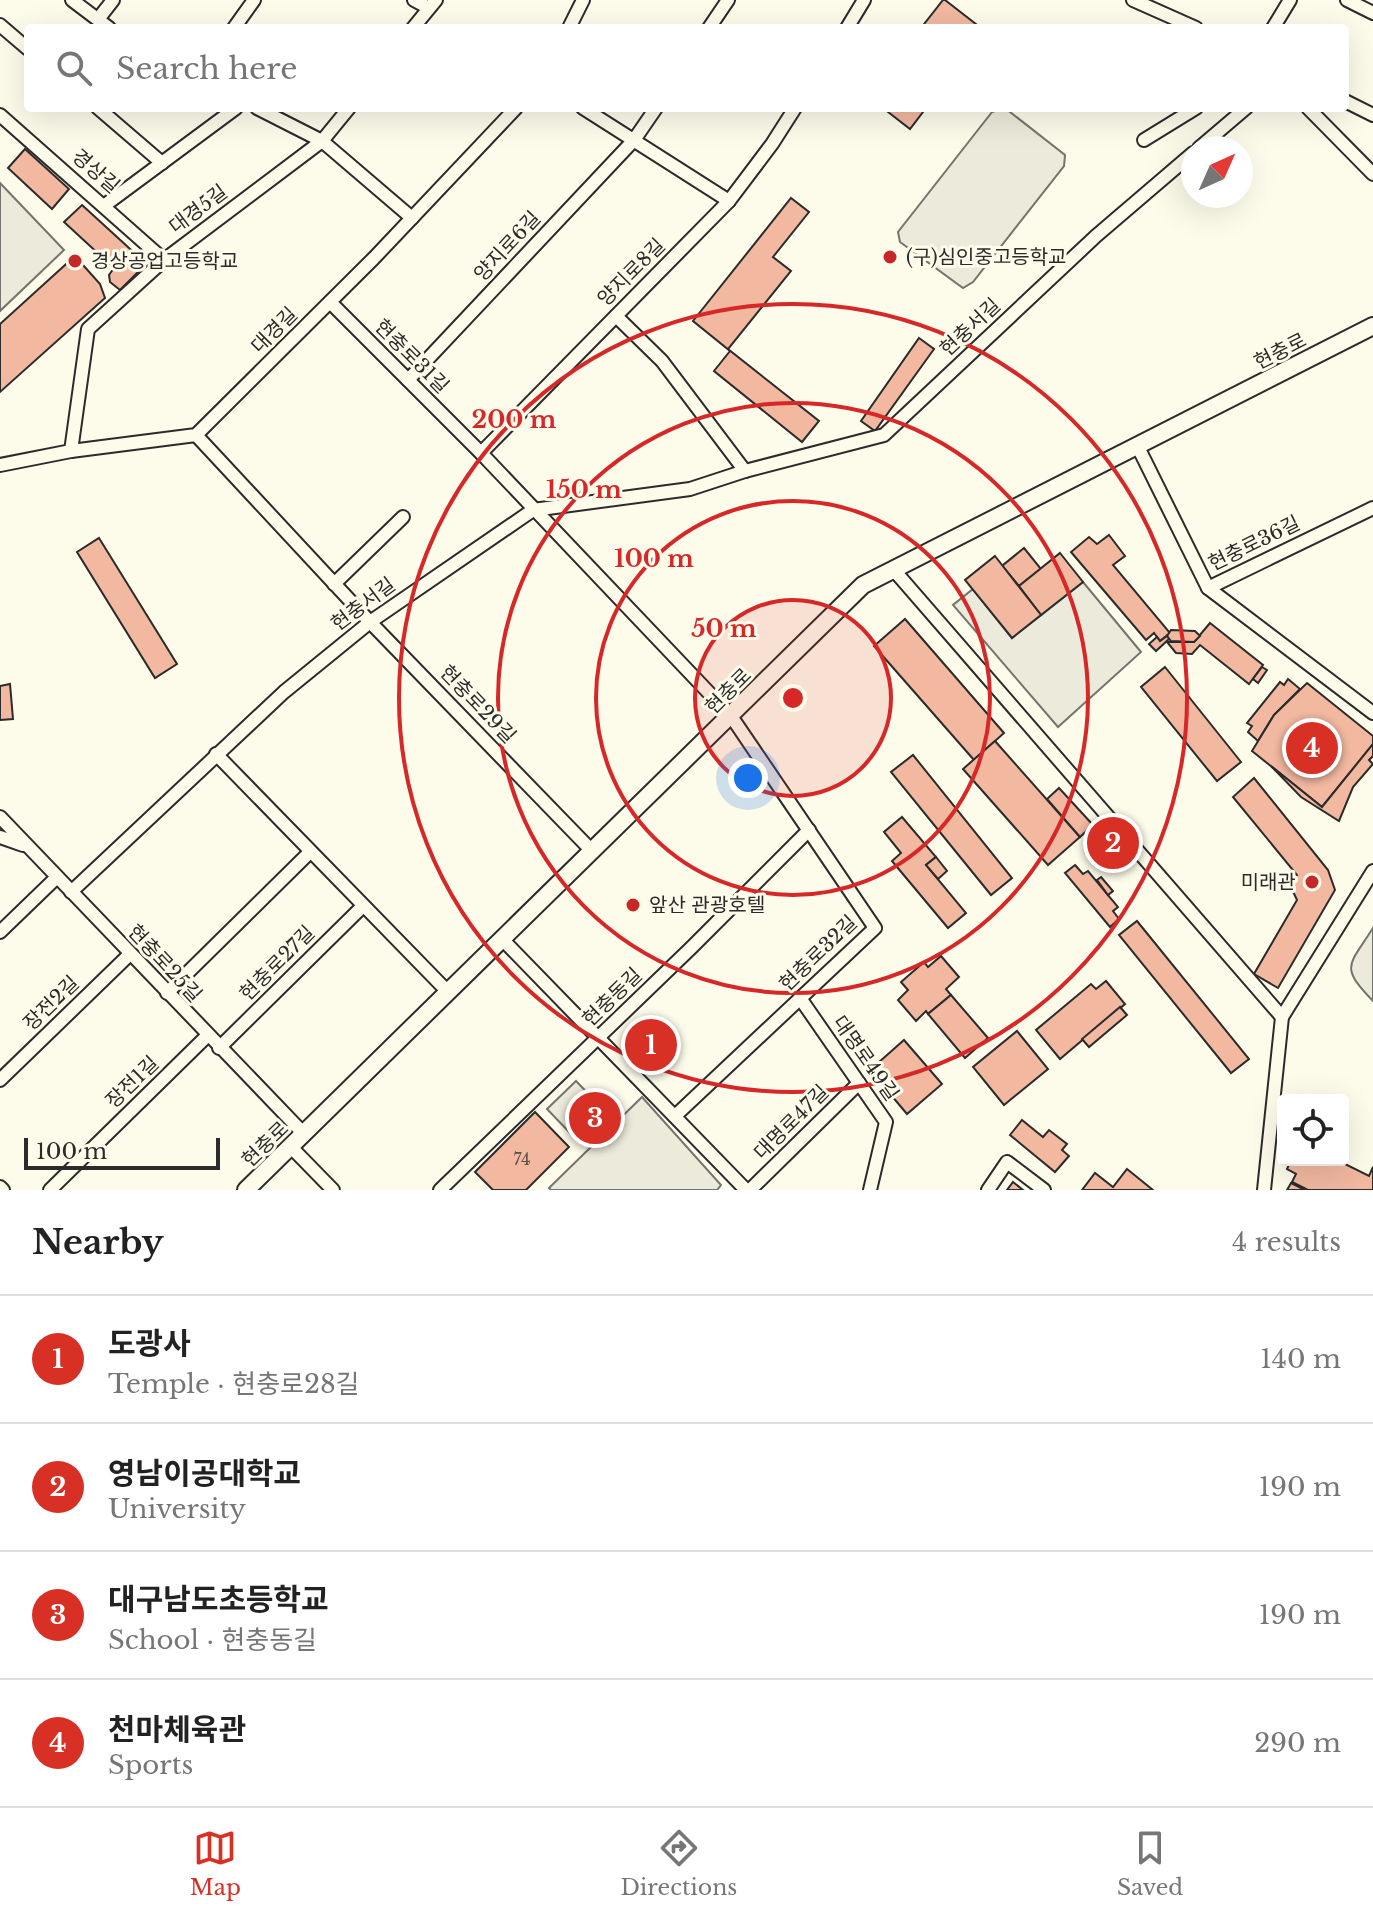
<!DOCTYPE html>
<html lang="en">
<head>
<meta charset="utf-8">
<style>
  :root { --surface:#fff; --page:#f2f2f2; --text:#222; --muted:#767676; --line:#e0e0e0; --accent:#d93025 }
  body { margin:0; font-family:"Libre Baskerville","Noto Sans KR",serif; background:var(--page); color:var(--text) }
  .controls { position:absolute; right:24px; bottom:24px; display:grid; overflow:hidden; border-radius:8px; box-shadow:0 8px 32px #0002 }
  .controls button { width:72px; height:72px; display:grid; place-items:center; padding:0; border:0; border-bottom:2px solid var(--line); background:var(--surface); color:var(--text); font:40px sans-serif }
  .compass { position:absolute; left:1181px; top:136px; width:72px; height:72px; border-radius:50%; background:var(--surface); box-shadow:0 8px 32px #0002; rotate:45deg }
  .scale { position:absolute; left:24px; bottom:20px; width:196px; box-sizing:border-box; padding-left:8px; border:4px solid #2b2b2b; border-top:0; font-size:22px; line-height:28px; white-space:nowrap; color:#2b2b2b; -webkit-text-stroke:6px #fdfbea; paint-order:stroke }
  .you { position:absolute; left:748px; top:778px; width:28px; height:28px; margin:-20px; border:6px solid #fff; border-radius:50%; background:#1a73e8; box-shadow:0 0 0 12px #1a73e833 }
  .badge { display:grid; place-items:center; width:52px; height:52px; border-radius:50%; background:var(--accent); color:#fff; font-size:26px; font-weight:700 }
  .pin { position:absolute; translate:-50% -50%; border:4px solid #fff; box-shadow:0 2px 8px #0006 }
  .list { margin:0; padding:0; list-style:none }
  h2 { display:flex; justify-content:space-between; align-items:center; height:104px; margin:0; padding:0 32px; font-size:34px }
  h2 small { font-size:26px; font-weight:400; color:var(--muted) }
  .list li { display:grid; grid-template-columns:52px 1fr auto; gap:24px; align-items:center; box-sizing:border-box; height:128px; padding:0 32px; border-top:2px solid var(--line) }
  .list b { display:block; font-size:30px; white-space:nowrap }
  .list p { margin:0; font-size:26px; white-space:nowrap; color:var(--muted) }
  .list em { font-size:26px; font-style:normal; color:var(--muted) }
  .icon { flex:none; width:44px; height:44px; fill:none; stroke:currentColor; stroke-width:2; stroke-linecap:round; stroke-linejoin:round }
  .map { position:relative; flex:none; width:1373px; height:1190px; overflow:hidden }
  .search { position:absolute; background:var(--surface); box-shadow:0 8px 32px #0002; left:24px; right:24px; top:24px; height:88px; display:flex; align-items:center; gap:20px; box-sizing:border-box; padding:0 28px; border-radius:8px; color:var(--muted); font-size:30px }
  .sheet { height:616px; background:var(--surface) }
  nav { display:flex; justify-content:space-around; align-items:center; box-sizing:border-box; height:112px; border-top:2px solid var(--line); background:var(--surface); font-size:22px; color:var(--muted) }
  nav a { display:grid; justify-items:center; gap:4px }
  nav .on { color:var(--accent) }
  .map>svg:first-child { display:block }
  .green { fill:#ecebdb; stroke:#74746e; stroke-width:2 }
  .parking { fill:#eceadb; stroke:#74746e; stroke-width:2 }
  .building { fill:#f2b8a0; stroke:#2b2b2b; stroke-width:2 }
  .lines { fill:none; stroke-linecap:round; stroke-linejoin:round }
  .minor-casing { stroke:#2b2b2b; stroke-width:16 }
  .secondary-casing { stroke:#2b2b2b; stroke-width:20 }
  .minor { stroke:#fdfbea; stroke-width:12 }
  .secondary { stroke:#fdfbea; stroke-width:16 }
  .ring { fill:none; stroke:#d62828; stroke-width:4 }
  .poi-dot { fill:#c62828; stroke:#fdfbea; stroke-width:3 }
  .labels { text-anchor:middle; stroke-width:6; stroke-linejoin:round; paint-order:stroke }
  .number-label { font-size:16px; fill:#5d4e48 }
  .street-label { font-size:20px; fill:#2b2b2b; stroke:#fdfbea }
  .poi-label { font-size:20px; fill:#2b2b2b; stroke:#fdfbea; text-anchor:start }
  .centre { fill:#d62828; stroke:#fdfbea; stroke-width:4 }
  .ring-label { font-size:24px; text-anchor:middle; font-weight:bold; fill:#d62828; stroke:#fdfbea; stroke-width:6; stroke-linejoin:round; paint-order:stroke }
</style>
</head>
<body>
<div class="map">
<svg width="1373" height="1190" viewBox="0 0 1373 1190">
  <rect width="100%" height="100%" fill="#fdfbea"/>
  <g class="green">
    <path d="M1005,108L1065,155L1064,166L973,282L963,288L900,242L898,232L992,112Z"/>
    <path d="M0,183L64,250L0,311Z"/>
    <path d="M1373,928V1001C1339,966 1349,966 1373,928Z"/>
    <path d="M642,1097L721,1185L717,1190H551L549,1188Z"/>
  </g>
  <g class="parking">
    <path d="M1083,582L1141,652L1058,727L953,605L973,589L1012,638Z"/>
    <path d="M576,1081L600,1106L572,1135L547,1109Z"/>
  </g>
  <g class="building">
    <path d="M943,0H945L981,28H921Z"/>
    <path d="M892,108H926L910,129L888,112Z"/>
    <path d="M25,149L69,189L52,209L8,168Z"/>
    <path d="M791,198L809,212L773,257L791,271L728,349L819,421L802,442L714,371L730,351L693,321Z"/>
    <path d="M82,205L140,258L142,268L120,290L110,282L109,275L114,268L64,222Z"/>
    <path d="M75,256L100,284L105,298L0,392V324Z"/>
    <path d="M919,338L934,349L875,431L861,421Z"/>
    <path d="M1109,535L1125,556L1113,565L1170,633L1160,641L1154,633L1146,640L1071,552L1089,537L1097,544Z"/>
    <path d="M99,538L177,664L155,678L77,552Z"/>
    <path d="M1024,548L1041,569L1019,586L1002,566Z"/>
    <path d="M1060,553L1083,582L1041,615L1019,586Z"/>
    <path d="M995,556L1041,615L1012,638L965,580Z"/>
    <path d="M905,619L1004,733L974,760L874,646Z"/>
    <path d="M1210,623L1263,665L1249,684L1200,645L1192,654L1176,653L1167,642H1194Z"/>
    <path d="M1171,630L1195,631L1200,636L1194,642L1171,641L1167,636Z"/>
    <path d="M1167,636L1169,639L1156,651L1149,644L1157,637L1160,641Z"/>
    <path d="M1165,667L1241,762L1217,781L1141,687Z"/>
    <path d="M1262,667L1267,670L1258,683L1253,679Z"/>
    <path d="M1288,679L1300,689L1274,715L1258,741L1248,732L1252,726L1247,723L1280,682L1284,685Z"/>
    <path d="M1307,683L1373,736V744L1322,807L1252,751L1274,715Z"/>
    <path d="M10,684L13,719L0,720V686Z"/>
    <path d="M995,741L1080,837L1048,865L963,769Z"/>
    <path d="M1373,744V756L1369,760L1373,764L1353,787L1339,821L1301,797L1271,766L1322,807Z"/>
    <path d="M913,755L1012,878L991,895L891,772Z"/>
    <path d="M1254,778L1328,870L1335,890L1278,988L1254,974L1297,900L1290,885L1297,875L1233,797Z"/>
    <path d="M1059,788L1093,825L1080,837L1047,799Z"/>
    <path d="M902,817L936,857L926,865L966,913L948,928L892,861L901,853L884,832Z"/>
    <path d="M936,857L947,871L938,879L926,865Z"/>
    <path d="M1075,865L1083,874L1088,871L1118,907L1113,911L1119,919L1110,927L1065,873Z"/>
    <path d="M1101,877L1113,891L1108,895L1097,880Z"/>
    <path d="M1137,921L1249,1059L1231,1073L1119,935Z"/>
    <path d="M941,956L959,977L946,989L951,995L928,1014L926,1011L916,1021L898,1000L908,990L901,982L924,962L928,967Z"/>
    <path d="M1106,981L1125,1004L1060,1059L1036,1030L1091,984L1096,989Z"/>
    <path d="M951,995L988,1038L965,1058L928,1014Z"/>
    <path d="M1120,1007L1127,1015L1089,1047L1082,1039Z"/>
    <path d="M1017,1031L1048,1069L1004,1105L973,1067Z"/>
    <path d="M904,1040L942,1084L907,1114L870,1070Z"/>
    <path d="M535,1112L569,1147L526,1190H493L475,1172Z"/>
    <path d="M1022,1120L1043,1137L1049,1130L1067,1144L1062,1150L1069,1156L1055,1172L1010,1135Z"/>
    <path d="M1291,1160H1337L1369,1176L1373,1167V1190H1308L1292,1182L1296,1174L1287,1169Z"/>
    <path d="M1127,1169L1153,1190H1082L1095,1173L1113,1187Z"/>
    <path d="M1013,1182L1023,1190H1007Z"/>
    <path d="M1291,1183L1305,1190H1287Z"/>
  </g>
  <g class="lines">
    <defs>
      <g id="minor">
        <path d="M72,0L109,28"/>
        <path d="M414,0L429,8"/>
        <path d="M1133,0L1196,28"/>
        <path d="M1347,0L1373,13"/>
        <path d="M99,18L113,0"/>
        <path d="M0,25L28,49"/>
        <path d="M234,28L254,0"/>
        <path d="M413,28L436,0"/>
        <path d="M569,28L583,0"/>
        <path d="M709,28L728,0"/>
        <path d="M847,28L864,0"/>
        <path d="M1273,28L1290,0"/>
        <path d="M1345,101L1373,115"/>
        <path d="M98,108L162,163"/>
        <path d="M257,108L322,141L412,218"/>
        <path d="M583,108L729,201"/>
        <path d="M1308,108L1373,174"/>
        <path d="M0,115L164,260"/>
        <path d="M1144,140L1196,108"/>
        <path d="M1199,148L1246,108"/>
        <path d="M105,205L236,108"/>
        <path d="M330,302L481,453L731,716L875,928L675,1116"/>
        <path d="M616,316L662,361L745,471"/>
        <path d="M408,380L634,140L656,108"/>
        <path d="M196,435L370,622L593,852"/>
        <path d="M1138,447L1208,588L1373,713"/>
        <path d="M71,451L88,329L164,260L322,141L349,108"/>
        <path d="M481,453L729,201L772,144L795,108"/>
        <path d="M0,465L71,451L196,435L374,258L516,108"/>
        <path d="M893,569L1282,1017"/>
        <path d="M334,584L403,517"/>
        <path d="M1208,588L1373,508"/>
        <path d="M216,754L449,993"/>
        <path d="M0,817L304,1134"/>
        <path d="M0,837L23,845"/>
        <path d="M71,892L284,692L370,622L533,510L690,489L745,471L884,435L1096,236L1193,153"/>
        <path d="M0,932L57,877"/>
        <path d="M503,940L746,1190"/>
        <path d="M167,993L310,852"/>
        <path d="M800,998L886,1122L870,1190"/>
        <path d="M219,1048L363,906"/>
        <path d="M0,1080L130,954"/>
        <path d="M291,1147L333,1190"/>
        <path d="M0,1187L3,1190"/>
        <path d="M50,1190L207,1036"/>
        <path d="M440,1190L691,948L809,830"/>
        <path d="M750,1190L859,1083"/>
        <path d="M988,1190L1007,1162L1044,1190"/>
        <path d="M1264,1190L1282,1017L1373,871"/>
      </g>
      <path id="secondary" d="M246,1190L863,585L1373,326"/>
    </defs>
    <use href="#minor" class="minor-casing"/>
    <use href="#secondary" class="secondary-casing"/>
    <use href="#minor" class="minor"/>
    <use href="#secondary" class="secondary"/>
  </g>
  <circle cx="793" cy="698" r="98" fill="#d62828" fill-opacity=".12"/>
  <g class="ring">
    <circle cx="793" cy="698" r="98"/>
    <circle cx="793" cy="698" r="197"/>
    <circle cx="793" cy="698" r="295"/>
    <circle cx="793" cy="698" r="394"/>
  </g>
  <g class="poi-dot">
    <circle cx="890" cy="257" r="8"/>
    <circle cx="75" cy="261" r="8"/>
    <circle cx="1312" cy="882" r="8"/>
    <circle cx="633" cy="905" r="8"/>
  </g>
  <g class="labels">
    <g class="number-label">
      <text x="522" y="1165">74</text>
    </g>
    <g class="street-label">
      <text transform="translate(96 171) rotate(41)" y="7">경상길</text>
      <text transform="translate(198 209) rotate(-37)" y="7">대경5길</text>
      <text transform="translate(507 246) rotate(-47)" y="7">양지로6길</text>
      <text transform="translate(631 272) rotate(-45)" y="7">양지로8길</text>
      <text transform="translate(970 327) rotate(-43)" y="7">현충서길</text>
      <text transform="translate(274 330) rotate(-45)" y="7">대경길</text>
      <text transform="translate(1280 351) rotate(-27)" y="7">현충로</text>
      <text transform="translate(412 356) rotate(45)" y="7">현충로31길</text>
      <text transform="translate(1254 543) rotate(-26)" y="7">현충로36길</text>
      <text transform="translate(363 604) rotate(-37)" y="7">현충서길</text>
      <text transform="translate(728 691) rotate(-45)" y="7">현충로</text>
      <text transform="translate(478 704) rotate(46)" y="7">현충로29길</text>
      <text transform="translate(818 953) rotate(-44)" y="7">현충로32길</text>
      <text transform="translate(165 963) rotate(47)" y="7">현충로25길</text>
      <text transform="translate(277 963) rotate(-45)" y="7">현충로27길</text>
      <text transform="translate(612 997) rotate(-44)" y="7">현충동길</text>
      <text transform="translate(51 1003) rotate(-44)" y="7">장전2길</text>
      <text transform="translate(866 1058) rotate(55)" y="7">대명로49길</text>
      <text transform="translate(132 1082) rotate(-44)" y="7">장전1길</text>
      <text transform="translate(791 1122) rotate(-45)" y="7">대명로47길</text>
      <text transform="translate(265 1144) rotate(-44)" y="7">현충로</text>
    </g>
    <g class="poi-label">
      <text x="906" y="264">(구)심인중고등학교</text>
      <text x="91" y="268">경상공업고등학교</text>
      <text x="1296" y="889" text-anchor="end">미래관</text>
      <text x="649" y="912">앞산 관광호텔</text>
    </g>
  </g>
  <circle cx="793" cy="698" r="12" class="centre"/>
  <g class="ring-label">
    <text x="514" y="428">200 m</text>
    <text x="584" y="498">150 m</text>
    <text x="654" y="567">100 m</text>
    <text x="724" y="637">50 m</text>
  </g>
</svg>
<div class="controls">
<button><svg class="icon" aria-label="locate" viewBox="0 0 24 24"><circle cx="12" cy="12" r="6"/><path d="M12 2v4M12 18v4M2 12h4M18 12h4"/></svg></button>
</div>
<svg class="compass" viewBox="-18 -18 36 36"><path d="M0-13l5 13h-10z" fill="#e53935"/><path d="M0 13l5-13h-10z" fill="#767676"/></svg>
<div class="scale">100 m</div>
<div class="you"></div>
<div class="pin badge" style="left:651px;top:1045px">1</div>
<div class="pin badge" style="left:1113px;top:843px">2</div>
<div class="pin badge" style="left:595px;top:1118px">3</div>
<div class="pin badge" style="left:1312px;top:748px">4</div>
<div class="search"><svg class="icon" aria-label="search" viewBox="0 0 24 24"><circle cx="10" cy="10" r="6"/><path d="M15 15l6 6"/></svg>Search here</div>
</div>
<section class="sheet">
<h2>Nearby<small>4 results</small></h2>
<ul class="list">
<li><span class="badge">1</span><div><b>도광사</b><p>Temple · 현충로28길</p></div><em>140 m</em></li>
<li><span class="badge">2</span><div><b>영남이공대학교</b><p>University</p></div><em>190 m</em></li>
<li><span class="badge">3</span><div><b>대구남도초등학교</b><p>School · 현충동길</p></div><em>190 m</em></li>
<li><span class="badge">4</span><div><b>천마체육관</b><p>Sports</p></div><em>290 m</em></li>
</ul>
</section>
<nav>
<a class="on"><svg class="icon" aria-label="map" viewBox="0 0 24 24"><path d="M3 6l6-2 6 2 6-2v14l-6 2-6-2-6 2zM9 4v14M15 6v14"/></svg>Map</a>
<a><svg class="icon" aria-label="directions" viewBox="0 0 24 24"><path d="M12 3l9 9-9 9-9-9zM9 14v-3h6M13 9l2 2-2 2"/></svg>Directions</a>
<a><svg class="icon" aria-label="saved" viewBox="0 0 24 24"><path d="M7 4h10v16l-5-4-5 4z"/></svg>Saved</a>
</nav>
</body>
</html>
